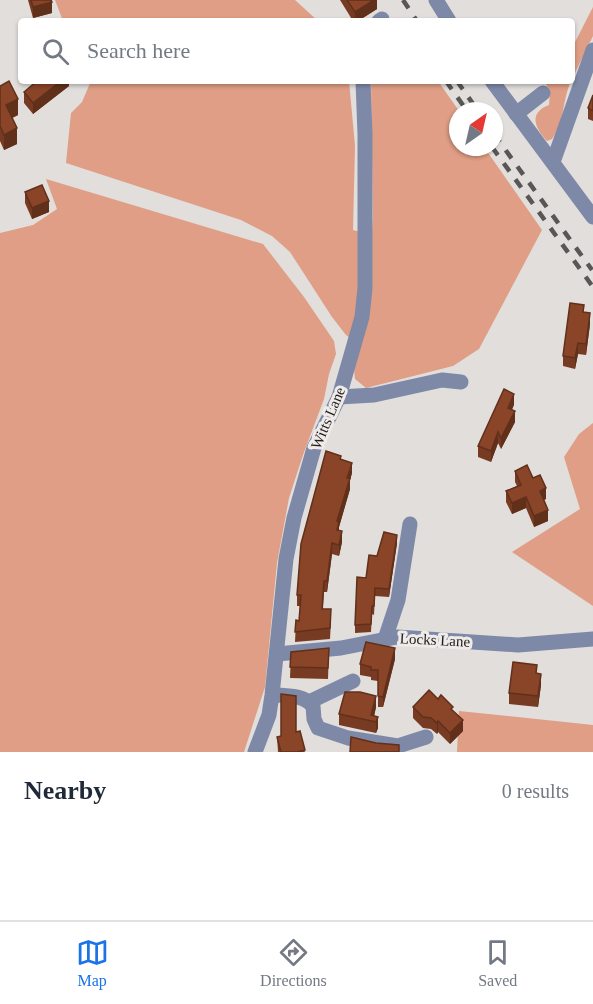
<!DOCTYPE html>
<html lang="en">
<head>
<meta charset="utf-8">
<style>
  :root { --surface:#fff; --page:#f2f2f3; --text:#1f2937; --muted:#747a83; --line:#e0e1e3; --accent:#1a73e8 }
  body { margin:0; font-family:"Times New Roman",serif; background:var(--page); color:var(--text) }
  .compass { position:absolute; left:449px; top:102px; width:54px; height:54px; border-radius:50%; background:var(--surface); box-shadow:0 2px 4px #0004; rotate:34deg }
  .list { margin:0; padding:0; list-style:none }
  h2 { display:flex; justify-content:space-between; align-items:center; height:78px; margin:0; padding:0 24px; font-size:26px }
  h2 small { font-size:20px; font-weight:400; color:var(--muted) }
  .icon { flex:none; width:33px; height:33px; fill:none; stroke:currentColor; stroke-width:2; stroke-linecap:round; stroke-linejoin:round }
  .map { position:relative; flex:none; width:593px; height:752px; overflow:hidden }
  .search { position:absolute; background:var(--surface); box-shadow:0 2px 4px #0004; left:18px; right:18px; top:18px; height:66px; display:flex; align-items:center; gap:15px; box-sizing:border-box; padding:0 21px; border-radius:6px; color:var(--muted); font-size:22px }
  .sheet { height:168px; background:var(--surface) }
  nav { display:flex; justify-content:space-around; align-items:center; box-sizing:border-box; height:84px; border-top:2px solid var(--line); background:var(--surface); font-size:16px; color:var(--muted) }
  nav a { display:grid; justify-items:center; gap:3px }
  nav .on { color:var(--accent) }
  .map>svg:first-child { display:block }
  .green { fill:#df9e85 }
  .lines { fill:none; stroke-linecap:round; stroke-linejoin:round }
  .minor { stroke:#7d89a7; stroke-width:15 }
  .rail { stroke:#595756; stroke-width:4.5; stroke-dasharray:10 10; stroke-linecap:butt }
  .wall { fill:#773a22 }
  .shaded-wall { fill:#61301b }
  .building { fill:#8a4427; stroke:#61301b; stroke-width:1.5 }
  .labels { text-anchor:middle; stroke-width:6; stroke-linejoin:round; paint-order:stroke }
  .street-label { font-size:15px; fill:#1e1d1c; stroke:#efebe9 }
</style>
</head>
<body>
<div class="map">
<svg width="593" height="752" viewBox="0 0 593 752">
  <rect width="100%" height="100%" fill="#e1dedc"/>
  <g class="green">
    <path d="M55,0H295L318,21H63Z"/>
    <path d="M593,7V36L572,79V48Z"/>
    <path d="M91,81H349L355,146L353,230L368,234L372,233L373,216L371,81H438L459,111L458,147H484L542,230L479,349L453,366L366,388L355,379L354,369L359,345L346,335L332,317L290,252L272,236L241,220L66,163L71,113L82,102Z"/>
    <path d="M544,81H571C562,101 565,120 552,139L547,141C535,128 528,113 549,105L550,91Z"/>
    <path d="M46,179L263,244L304,297L334,341L336,354L329,374L324,399L303,455L289,498L277,563L265,687L244,752H0V233L33,225L57,209Z"/>
    <path d="M593,423V606L512,552L580,509L564,457L579,434Z"/>
    <path d="M459,711L593,725V752H457Z"/>
  </g>
  <g class="lines">
    <g class="minor">
      <path d="M436,0L449,21"/>
      <path d="M379,21L382,19"/>
      <path d="M492,81L593,217"/>
      <path d="M516,114L543,93"/>
      <path d="M553,162L593,50"/>
      <path d="M339,397L374,395L442,380L461,382"/>
      <path d="M385,639L398,600L410,524"/>
      <path d="M277,654L341,648L397,637L518,645L593,639"/>
      <path d="M275,695C289,696 303,695 313,706L314,719L318,728L348,738L398,746L426,737"/>
      <path d="M309,702L353,681"/>
      <path d="M255,752L269,715L272,695L286,559L294,518L314,448L339,397L362,317L365,288V134L363,81"/>
    </g>
    <g class="rail">
      <path d="M403,0L417,21"/>
      <path d="M446,81L467,111"/>
      <path d="M457,81L478,111"/>
      <path d="M494,134L592,270"/>
      <path d="M492,147L593,287"/>
    </g>
  </g>
  <g class="wall">
    <path d="M28,0H51L52,13L33,18Z"/>
    <path d="M340,0H377V9L358,21H353Z"/>
    <path d="M69,81V86L33,114L24,103V92Z"/>
    <path d="M0,86L18,115L12,118L17,144L4,150L0,141Z"/>
    <path d="M593,95V121L588,119V108Z"/>
    <path d="M25,192L49,212L32,219L25,203Z"/>
    <path d="M584,313L590,324L586,355L578,354L575,369L563,366V356Z"/>
    <path d="M514,405L511,410L515,422L501,449L498,443L491,462L478,457V446Z"/>
    <path d="M341,459L352,473L350,480V489L339,527V530L342,542L339,556L332,554L327,592H324L323,609L331,620L330,639L295,642L296,620L299,621L300,606H297V595Z"/>
    <path d="M515,471L546,499L543,500L548,521L534,527L526,508L512,514L506,502V491L517,486L515,482Z"/>
    <path d="M397,543L389,597L375,596L374,615L372,614L371,632L355,633V625L366,578L377,556Z"/>
    <path d="M329,648L328,679L290,678L291,652Z"/>
    <path d="M395,659L383,707H378V681L371,680V677L360,675V664Z"/>
    <path d="M537,674L541,685L538,707L509,704V693Z"/>
    <path d="M438,699L453,711L463,731L450,744L438,732L437,734L431,729L423,728L413,718V707Z"/>
    <path d="M376,707L374,716L378,717V728L376,733L339,725V714Z"/>
    <path d="M296,732L305,752H278L277,737Z"/>
  </g>
  <g class="shaded-wall">
    <path d="M374,0H377V9L358,21H355V12Z"/>
    <path d="M52,2V13L33,18V7Z"/>
    <path d="M61,81H69V86L33,114V103Z"/>
    <path d="M18,99V115L6,121V105Z"/>
    <path d="M17,128V144L4,150V135Z"/>
    <path d="M49,201V212L32,219V208Z"/>
    <path d="M590,313V324L586,355V344Z"/>
    <path d="M578,343V354L575,369V358Z"/>
    <path d="M514,394V405L508,419V408Z"/>
    <path d="M515,411V422L501,449V438Z"/>
    <path d="M498,432V443L491,462V451Z"/>
    <path d="M352,463V473L350,480V489L339,527V532L337,540V521Z"/>
    <path d="M546,488V499L540,502V491Z"/>
    <path d="M526,497V508L512,514V503Z"/>
    <path d="M548,510V521L534,527V516Z"/>
    <path d="M342,531V542L339,556V545Z"/>
    <path d="M397,535V543L389,597V589Z"/>
    <path d="M332,543V554L327,592V581Z"/>
    <path d="M395,648V659L383,707V697Z"/>
    <path d="M541,674V685L538,707V696Z"/>
    <path d="M376,696V707L373,721L371,715Z"/>
    <path d="M378,717V728L376,733V722Z"/>
    <path d="M463,720V731L450,744V733Z"/>
    <path d="M438,721V732L437,734V723Z"/>
  </g>
  <g class="building">
    <path d="M31,0H51L52,2L33,7Z"/>
    <path d="M347,0H374L355,12Z"/>
    <path d="M9,81L18,99L6,105L17,128L4,135L0,126V86Z"/>
    <path d="M37,81H61L33,103L24,92Z"/>
    <path d="M593,95V111L588,108Z"/>
    <path d="M42,185L49,201L32,208L25,192Z"/>
    <path d="M570,303L584,305L583,312L590,313L586,344L578,343L575,358L563,356Z"/>
    <path d="M504,389L514,394L508,408L515,411L501,438L498,432L491,451L478,446Z"/>
    <path d="M326,451L341,456L340,459L352,463L347,478H350L337,521L339,522L337,530L342,531L339,545L332,543L327,581H324L322,609H331L330,628L295,632L296,620L299,621L301,595H297L301,544Z"/>
    <path d="M527,465L533,478L540,475L546,488L540,491L548,510L534,516L526,497L512,503L506,491L521,485L515,471Z"/>
    <path d="M384,532L397,535L389,589L375,588L374,606H372L371,624L355,625L357,577L366,578L369,555L377,556Z"/>
    <path d="M366,642L395,648L383,697L378,696V670H371V667L360,664Z"/>
    <path d="M329,648L328,668L290,667L291,652Z"/>
    <path d="M513,662L537,665L536,673L541,674L538,696L509,693Z"/>
    <path d="M429,690L438,699L441,695L453,707L451,709L463,720L450,733L438,721L437,723L431,718L423,717L413,707Z"/>
    <path d="M345,692H360L376,696L371,715L378,717L376,722L339,714Z"/>
    <path d="M281,694L296,696V732L300,731L305,750L297,752H281L277,737L281,736Z"/>
    <path d="M351,737L376,743L399,745V752H350Z"/>
  </g>
  <g class="labels">
    <g class="street-label">
      <text transform="translate(328 418) rotate(-67)" y="5">Witts Lane</text>
      <text transform="translate(435 640) rotate(3)" y="5">Locks Lane</text>
    </g>
  </g>
</svg>
<svg class="compass" viewBox="-18 -18 36 36"><path d="M0-13l5 13h-10z" fill="#e53935"/><path d="M0 13l5-13h-10z" fill="#747a83"/></svg>
<div class="search"><svg class="icon" aria-label="search" viewBox="0 0 24 24"><circle cx="10" cy="10" r="6"/><path d="M15 15l6 6"/></svg>Search here</div>
</div>
<section class="sheet">
<h2>Nearby<small>0 results</small></h2>
<ul class="list">
</ul>
</section>
<nav>
<a class="on"><svg class="icon" aria-label="map" viewBox="0 0 24 24"><path d="M3 6l6-2 6 2 6-2v14l-6 2-6-2-6 2zM9 4v14M15 6v14"/></svg>Map</a>
<a><svg class="icon" aria-label="directions" viewBox="0 0 24 24"><path d="M12 3l9 9-9 9-9-9zM9 14v-3h6M13 9l2 2-2 2"/></svg>Directions</a>
<a><svg class="icon" aria-label="saved" viewBox="0 0 24 24"><path d="M7 4h10v16l-5-4-5 4z"/></svg>Saved</a>
</nav>
</body>
</html>
